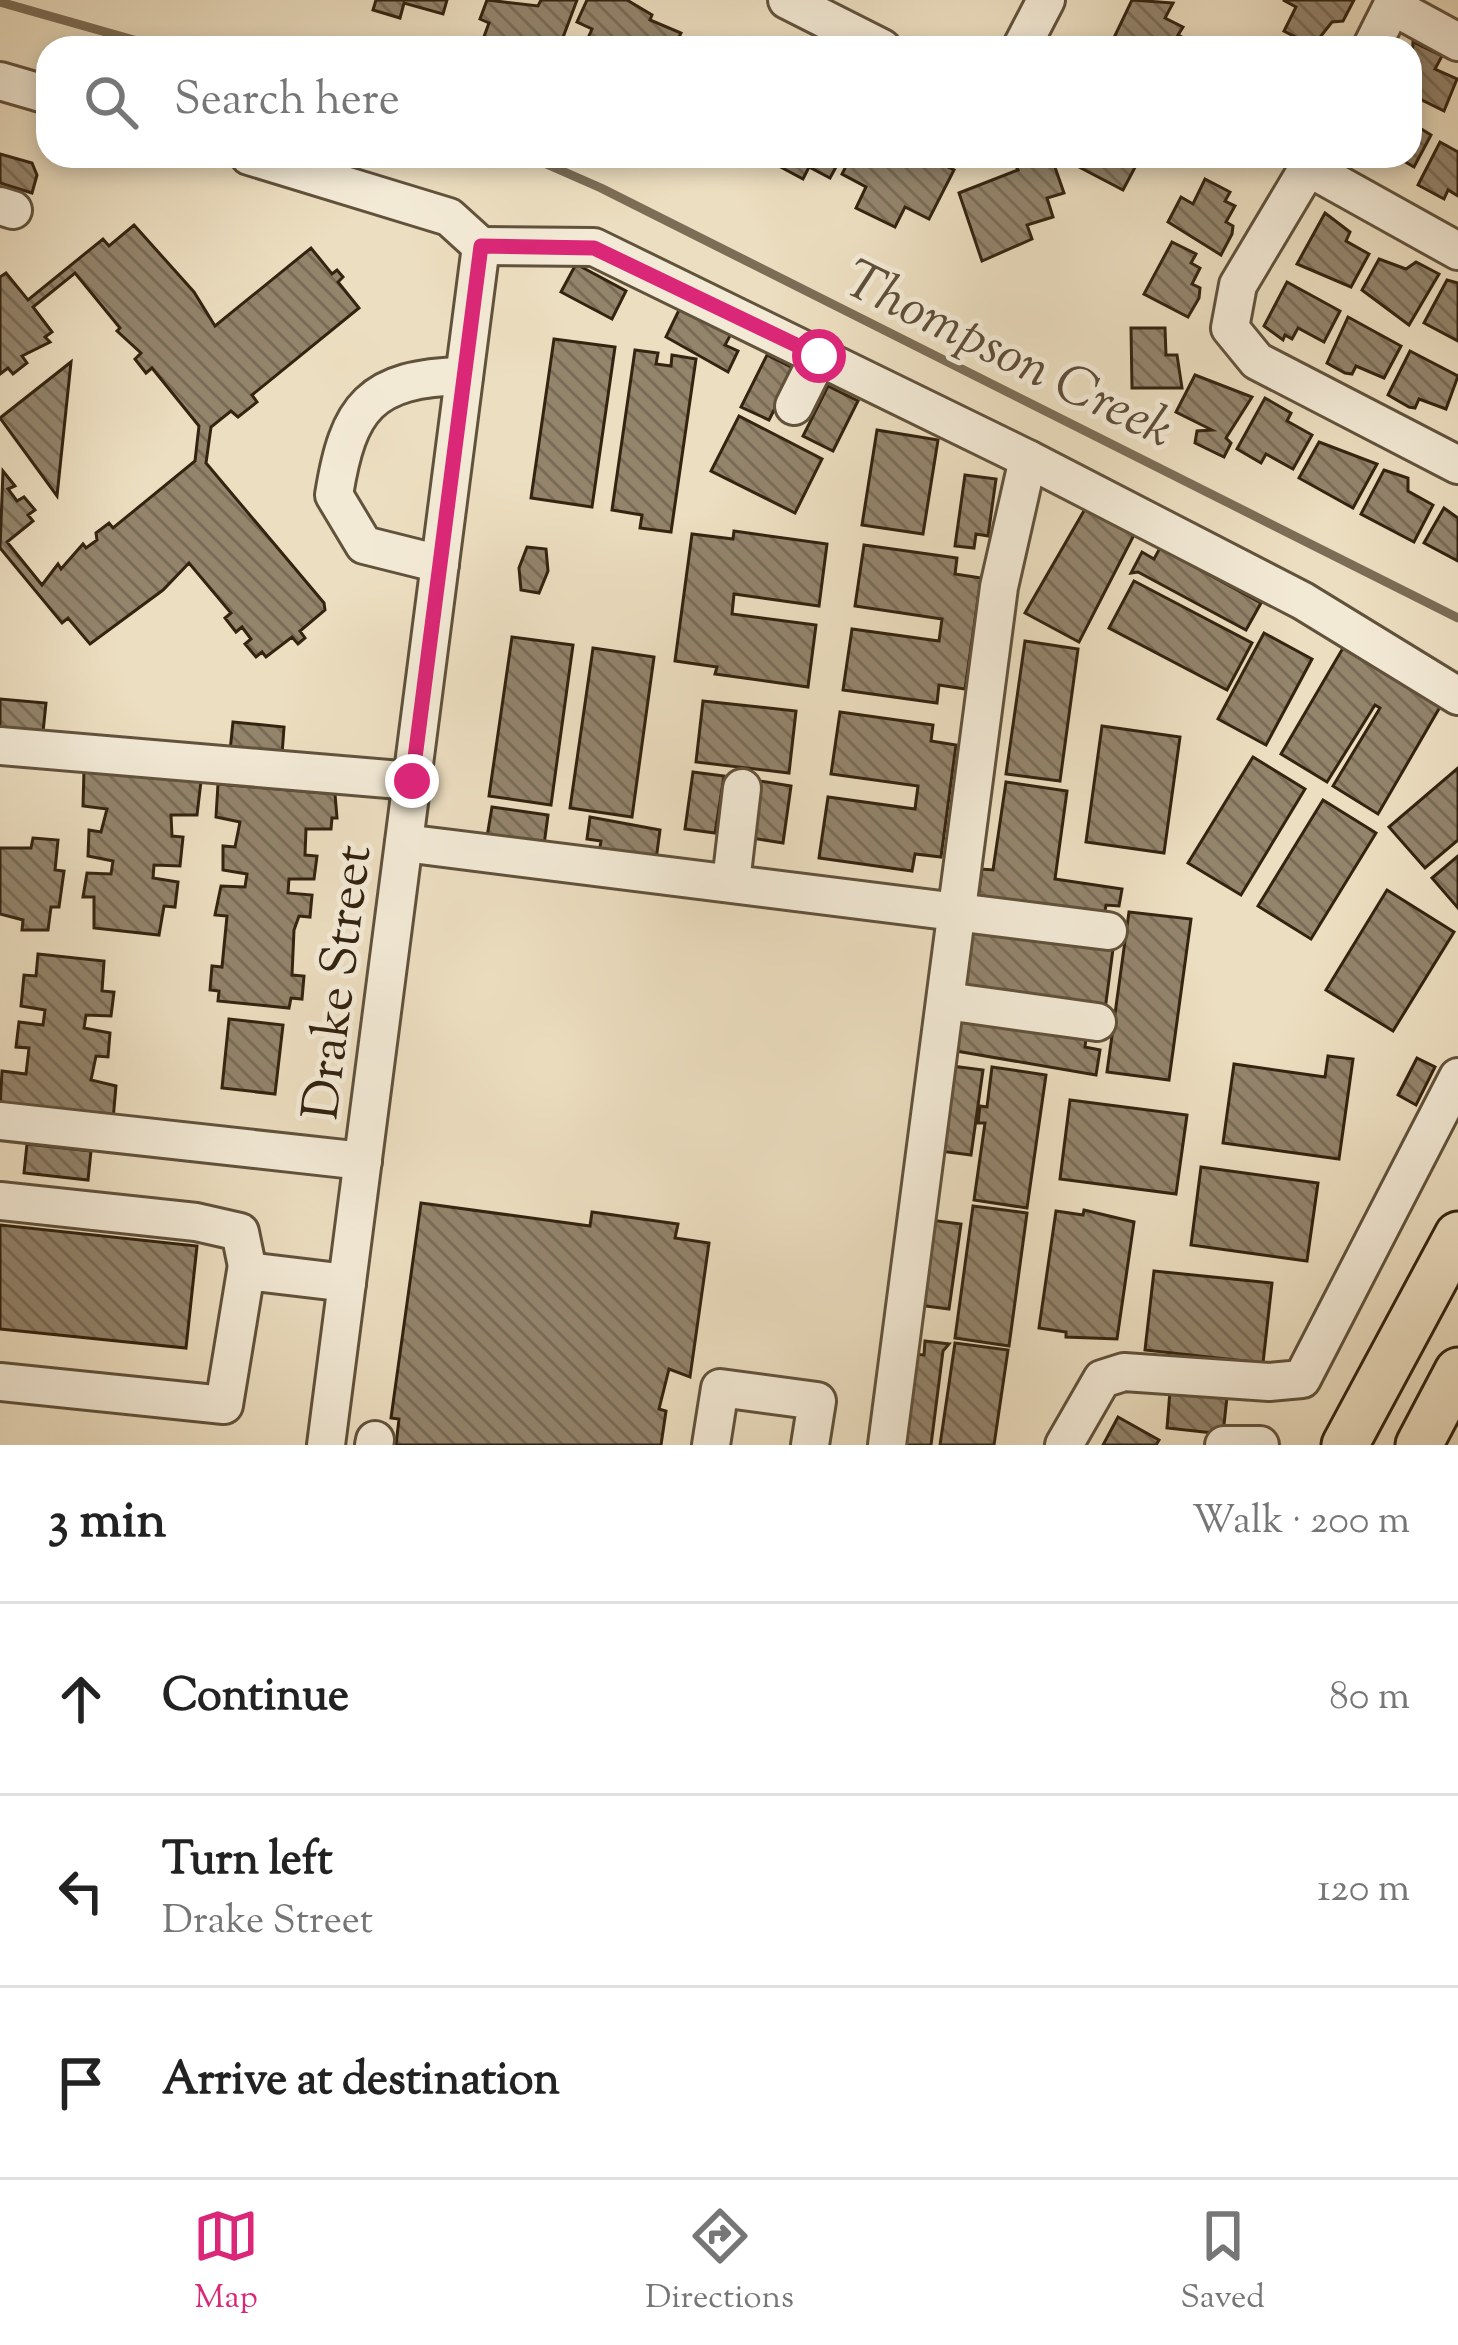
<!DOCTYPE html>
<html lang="en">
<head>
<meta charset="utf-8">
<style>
  :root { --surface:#fff; --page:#f6f6f6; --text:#222; --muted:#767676; --line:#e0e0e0; --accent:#db2777 }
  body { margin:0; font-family:"Sorts Mill Goudy",serif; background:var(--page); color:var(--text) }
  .stop { position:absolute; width:36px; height:36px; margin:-27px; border:9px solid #db2777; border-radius:50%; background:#fff }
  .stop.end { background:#db2777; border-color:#fff; box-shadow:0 3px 12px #0008 }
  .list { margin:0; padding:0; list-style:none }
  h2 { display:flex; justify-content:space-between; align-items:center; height:156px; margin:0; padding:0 48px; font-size:51px }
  h2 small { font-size:39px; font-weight:400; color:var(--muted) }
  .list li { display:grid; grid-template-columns:78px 1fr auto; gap:36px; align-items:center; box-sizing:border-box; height:192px; padding:0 48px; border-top:3px solid var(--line) }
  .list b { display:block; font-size:45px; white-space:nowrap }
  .list p { margin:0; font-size:39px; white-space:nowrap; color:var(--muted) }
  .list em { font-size:39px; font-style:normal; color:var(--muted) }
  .icon { flex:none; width:66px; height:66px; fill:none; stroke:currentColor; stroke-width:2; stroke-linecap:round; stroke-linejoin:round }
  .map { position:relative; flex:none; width:1458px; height:1445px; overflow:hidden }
  .search { position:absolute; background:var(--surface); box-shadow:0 6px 18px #0003; left:36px; right:36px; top:36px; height:132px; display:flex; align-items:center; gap:30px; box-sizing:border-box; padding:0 42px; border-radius:36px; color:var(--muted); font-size:45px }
  .sheet { height:732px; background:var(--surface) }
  nav { display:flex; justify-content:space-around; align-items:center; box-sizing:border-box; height:168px; border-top:3px solid var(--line); background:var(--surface); font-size:33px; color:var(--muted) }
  nav a { display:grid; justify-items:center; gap:6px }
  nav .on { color:var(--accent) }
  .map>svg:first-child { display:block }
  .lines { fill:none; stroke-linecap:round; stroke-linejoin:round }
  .stream { stroke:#7c6d56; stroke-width:9 }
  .building { fill:url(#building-back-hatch); stroke:#332310; stroke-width:3 }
  .minor-casing { stroke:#61523c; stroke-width:42 }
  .major-casing { stroke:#332310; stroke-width:51 }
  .minor { stroke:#f3ead6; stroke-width:36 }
  .major { stroke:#ecdec0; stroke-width:45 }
  .route { stroke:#db2777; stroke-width:15 }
  .labels { text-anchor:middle; stroke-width:10; stroke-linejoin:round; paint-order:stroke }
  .street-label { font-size:51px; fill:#332310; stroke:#f3ead6 }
  .water-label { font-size:54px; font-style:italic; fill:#5e4e39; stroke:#f3ead6 }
</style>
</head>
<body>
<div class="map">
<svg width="1458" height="1445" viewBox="0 0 1458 1445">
  <defs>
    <pattern id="building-back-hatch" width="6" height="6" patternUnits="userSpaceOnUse" patternTransform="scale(3)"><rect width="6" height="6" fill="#93846c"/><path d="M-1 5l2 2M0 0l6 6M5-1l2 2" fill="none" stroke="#796c57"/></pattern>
  </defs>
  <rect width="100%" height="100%" fill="#ecdec0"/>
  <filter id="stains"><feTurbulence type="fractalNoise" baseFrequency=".00167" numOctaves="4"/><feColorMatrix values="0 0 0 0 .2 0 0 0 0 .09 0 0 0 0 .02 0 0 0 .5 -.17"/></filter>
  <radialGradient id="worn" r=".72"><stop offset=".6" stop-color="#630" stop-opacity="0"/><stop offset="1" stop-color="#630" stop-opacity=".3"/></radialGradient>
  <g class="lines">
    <g class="stream">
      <path d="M0,2L162,48"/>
      <path d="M528,156L601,188L1458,618"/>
    </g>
  </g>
  <g class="building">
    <path d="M376,0H447L443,14L404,3L400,18L373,10Z"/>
    <path d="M487,0L538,6L541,0H577L559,48H499L482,42L489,23L480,19Z"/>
    <path d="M587,0H627L652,15L650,20L681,33L674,48L584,47L592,29L577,22Z"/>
    <path d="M1132,0L1173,3L1165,18L1183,27L1178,35L1194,43L1192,48H1109Z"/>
    <path d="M1283,0H1354L1343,21L1332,22L1313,46L1284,31L1296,7Z"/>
    <path d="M1413,42L1442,56L1435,69L1457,79L1444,111L1410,94Z"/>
    <path d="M1410,122L1431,135L1414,167L1395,156H1410Z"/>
    <path d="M1440,142L1458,152V196L1448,190L1444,199L1418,185Z"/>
    <path d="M0,154L32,163L37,175L32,193L0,183Z"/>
    <path d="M780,156H842L830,178L809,167L803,179L775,164Z"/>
    <path d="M851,156H925L954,170L929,219L905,207L895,227L856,208L866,187L842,174Z"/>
    <path d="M1051,156L1064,193L1047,198L1053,217L1027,225L1032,239L982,261L959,193L1018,170L1016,166Z"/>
    <path d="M1058,156H1141L1123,190Z"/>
    <path d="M1205,179L1230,192L1225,201L1235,206L1226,222L1233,226L1232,234L1221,255L1168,222L1181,197L1193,204Z"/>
    <path d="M1325,213L1350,232L1346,241L1369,254L1351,287L1297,264Z"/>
    <path d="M134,225L194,292L215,326L311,248L332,274L337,270L343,277L338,282L359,308L252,395L257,402L238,417L231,411L211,427L206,463L324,603L325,610L300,631L305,638L298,644L292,637L266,657L262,652L256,657L245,644L251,639L242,627L236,632L225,618L231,613L189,563L163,590L90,644L68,618L62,623L0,548L3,471L15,486L8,489L17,501L24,497L35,510L28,515L33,521L7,542L42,585L58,564L61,569L83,544L86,548L97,540L96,533L109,523L113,528L195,461L199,426L152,368L146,373L135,359L141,353L117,331L120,328L75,273L33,307L52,332L45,337L50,342L22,356L27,363L13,374L8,368L0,374V277L6,273L28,300L103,239L109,246Z"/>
    <path d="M1172,242L1196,254L1191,263L1200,268L1192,284L1200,288L1199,298L1188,317L1144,294Z"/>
    <path d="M1379,259L1406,269L1416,262L1439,274L1409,325L1362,290Z"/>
    <path d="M576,264L626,291L612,319L561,292Z"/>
    <path d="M1447,280L1458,283V341L1424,323Z"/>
    <path d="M1287,282L1340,311L1324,342L1298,328L1292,339L1285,335L1283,340L1264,326Z"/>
    <path d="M680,308L731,334L725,345L738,351L728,372L666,337Z"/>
    <path d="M1348,317L1401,346L1384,378L1356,366L1352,374L1345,373L1327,363Z"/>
    <path d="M1131,328H1165L1166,355H1177L1182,388H1132Z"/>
    <path d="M554,339L615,347L592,507L531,498Z"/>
    <path d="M635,350L658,353L656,364L671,366L672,355L696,359L671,532L640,528L642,515L612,510Z"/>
    <path d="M1410,351L1458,376L1446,409L1419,399L1415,408L1409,407L1388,395Z"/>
    <path d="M767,355L795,369L769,420L741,407Z"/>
    <path d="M71,362L57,496L0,418Z"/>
    <path d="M1195,375L1252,397L1226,438L1231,443L1224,457L1195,443L1197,431L1212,430L1176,412Z"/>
    <path d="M828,386L858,401L833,451L803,436Z"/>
    <path d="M1265,398L1291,413L1287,421L1312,435L1293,469L1266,454L1261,463L1237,449Z"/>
    <path d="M739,416L822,459L795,513L711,471Z"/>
    <path d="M877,430L938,440L923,534L862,525Z"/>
    <path d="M1319,442L1377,464L1353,508L1299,478Z"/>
    <path d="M1384,470L1408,478V491L1433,505L1414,542L1361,514Z"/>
    <path d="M965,475L996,479L988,536L976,534L974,548L955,546Z"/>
    <path d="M1444,508L1458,518V561L1424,543Z"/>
    <path d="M1085,509L1134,535L1079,642L1025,613Z"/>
    <path d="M734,531L827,544L819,606L734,594L732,614L816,625L808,687L715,674L717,667L675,661L692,534L733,539Z"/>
    <path d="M864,545L957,558L955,574L981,578L965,689L939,685L937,703L843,690L852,629L939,641L942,619L855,606Z"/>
    <path d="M527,547L546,549L548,571L539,593L521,590L519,568Z"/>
    <path d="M1160,548L1261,603L1246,630L1138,572L1131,573L1142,552L1154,559Z"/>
    <path d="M1134,581L1252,643L1227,690L1109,628Z"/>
    <path d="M1264,633L1312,659L1266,745L1218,719Z"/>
    <path d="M512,637L573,645L551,805L489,796Z"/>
    <path d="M1025,641L1078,649L1060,781L1006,774Z"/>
    <path d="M593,648L654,657L632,817L570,808Z"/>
    <path d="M1343,648L1440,707L1378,814L1333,786L1380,708L1375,705L1327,782L1281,754Z"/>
    <path d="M0,699L46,703L43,732L0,727Z"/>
    <path d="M703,701L796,711L789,773L696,762Z"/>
    <path d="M840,712L933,725L931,741L956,745L941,857L915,854L912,871L819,858L828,797L915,809L918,786L831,774Z"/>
    <path d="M233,722L284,727L282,755L230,751Z"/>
    <path d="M1102,726L1180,737L1164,853L1086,842Z"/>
    <path d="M1253,757L1305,789L1241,895L1188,863Z"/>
    <path d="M1458,768V840L1425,868L1389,827Z"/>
    <path d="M84,770L201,781L197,815H171L172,836L183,837L180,866L154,865L153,878L178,882L175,907L164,906L159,935L94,928V897H83L87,873L111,874L113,861L88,856L89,830L101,832L107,809L83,806Z"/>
    <path d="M693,772L724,776L715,833L685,829Z"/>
    <path d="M760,781L791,786L783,843L752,838Z"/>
    <path d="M1006,782L1067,791L1055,879L1122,889L1119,906L1106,905L1104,917L978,899L982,869L993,870Z"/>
    <path d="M218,784L335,794L337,818H332L331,829H306L305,855L317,856L314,879H289L288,893L312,895L310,917L299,916L294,930L292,975L304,976L302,999L291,998L289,1008L218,1001L219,991L210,990L212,966L222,967L227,916L215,915L221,886L245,887L247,874L223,870V846L235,847L240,822L216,817Z"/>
    <path d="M1323,800L1376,833L1311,939L1258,906Z"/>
    <path d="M492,807L548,815L544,845L487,837Z"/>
    <path d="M590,817L660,830L656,860L599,853L601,841L587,839Z"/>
    <path d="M33,838L58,840L55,870L64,871L59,907H51L48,930H22L23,920L0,914V848H31Z"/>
    <path d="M1458,856V908L1432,878Z"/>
    <path d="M1387,890L1454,932L1393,1031L1326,990Z"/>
    <path d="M1129,912L1191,919L1169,1080L1107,1072Z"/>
    <path d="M973,929L1113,949L1105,1010L965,990Z"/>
    <path d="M38,954L104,961L102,991L114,992L111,1016L86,1015L84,1028L110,1033L108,1057L96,1056L91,1080L116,1086L113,1120L0,1108L2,1071L26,1074L29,1048L16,1047L19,1022L43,1025L45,1010L21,1006L24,975L36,976Z"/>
    <path d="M229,1019L283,1025L275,1094L222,1088Z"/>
    <path d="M961,1020L1086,1038L1085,1047L1100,1050L1096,1075L956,1051Z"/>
    <path d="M1328,1056L1353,1059L1339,1159L1223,1143L1234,1064L1325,1077Z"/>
    <path d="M1417,1058L1435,1067L1416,1105L1398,1095Z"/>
    <path d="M952,1066L983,1070L971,1155L940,1151Z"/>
    <path d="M992,1067L1046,1075L1027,1208L974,1200L985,1123H978L980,1106L987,1107Z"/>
    <path d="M1070,1100L1187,1115L1176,1194L1060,1179Z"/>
    <path d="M27,1144L91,1151L88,1180L24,1173Z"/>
    <path d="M1201,1167L1318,1183L1307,1261L1191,1245Z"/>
    <path d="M421,1203L590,1226L592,1212L678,1224L675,1238L709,1243L690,1377L669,1369L659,1409L666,1411L661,1445H396L399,1419L391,1418Z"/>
    <path d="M973,1206L1027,1213L1009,1346L955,1338Z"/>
    <path d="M1084,1210L1134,1222L1117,1339L1066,1337V1332L1039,1328L1056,1211L1083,1215Z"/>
    <path d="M930,1220L961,1224L949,1309L918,1305Z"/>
    <path d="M0,1225L197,1246L186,1348L0,1329Z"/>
    <path d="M1154,1271L1272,1283L1263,1363L1145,1350Z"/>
    <path d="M925,1341L949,1344L943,1351L931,1445H900L912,1354L924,1355Z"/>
    <path d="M955,1343L1008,1350L994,1445H940Z"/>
    <path d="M1170,1391L1227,1397L1223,1434L1167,1428Z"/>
    <path d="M1118,1417L1159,1440L1156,1445H1103Z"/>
  </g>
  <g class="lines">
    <defs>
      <g id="minor">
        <path d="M787,0L882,48"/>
        <path d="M1021,48L1046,0"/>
        <path d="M1371,48L1392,6L1458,42"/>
        <path d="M0,81L48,95"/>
        <path d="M249,156L449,217L481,246"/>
        <path d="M1315,156L1238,285L1230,328L1257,361L1458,465"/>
        <path d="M1309,168L1458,251"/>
        <path d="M0,206L13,210"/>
        <path d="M481,246L594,247L1028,459"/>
        <path d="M794,406L819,356"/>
        <path d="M440,564L364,545L334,495C348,407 370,378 464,376"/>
        <path d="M0,746L412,781"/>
        <path d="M404,843L1108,931"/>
        <path d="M731,882L742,788"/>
        <path d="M946,1001L1097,1022"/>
        <path d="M0,1121L363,1161"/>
        <path d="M0,1201L196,1222L240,1232L248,1271"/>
        <path d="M0,1382L224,1405L246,1271L347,1283"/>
        <path d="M326,1445L481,246"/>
        <path d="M374,1445L375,1440"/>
        <path d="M711,1445L720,1388L817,1401L810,1445"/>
        <path d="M887,1445L999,587L1028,459L1303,601L1458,696"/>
        <path d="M1064,1445L1102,1379L1124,1372L1269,1382L1302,1379L1458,1077"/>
        <path d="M1224,1445H1260"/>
      </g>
      <g id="major">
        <path d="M1345,1445L1458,1235"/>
        <path d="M1419,1445L1458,1371"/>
      </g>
    </defs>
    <use href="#minor" class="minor-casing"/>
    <use href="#major" class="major-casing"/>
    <use href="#minor" class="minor"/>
    <use href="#major" class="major"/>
  </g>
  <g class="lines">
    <path class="route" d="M412,781L481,246L594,248L819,356"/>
  </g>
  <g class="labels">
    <g class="street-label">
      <text transform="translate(335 982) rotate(-83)" y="18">Drake Street</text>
    </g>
    <g class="water-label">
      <text transform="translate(1010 352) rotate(26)" y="19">Thompson Creek</text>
    </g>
  </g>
  <rect width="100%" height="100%" filter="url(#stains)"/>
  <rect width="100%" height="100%" fill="url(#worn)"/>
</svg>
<div class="stop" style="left:819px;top:356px"></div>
<div class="stop end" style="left:412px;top:781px"></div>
<div class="search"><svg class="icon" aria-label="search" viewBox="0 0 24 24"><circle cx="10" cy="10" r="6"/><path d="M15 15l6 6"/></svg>Search here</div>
</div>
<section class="sheet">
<h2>3 min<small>Walk · 200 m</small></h2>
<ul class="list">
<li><svg class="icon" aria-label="ahead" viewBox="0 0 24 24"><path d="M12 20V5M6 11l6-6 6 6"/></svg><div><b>Continue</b></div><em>80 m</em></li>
<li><svg class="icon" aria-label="left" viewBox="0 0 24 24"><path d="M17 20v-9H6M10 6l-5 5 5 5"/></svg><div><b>Turn left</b><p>Drake Street</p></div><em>120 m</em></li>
<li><svg class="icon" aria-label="arrive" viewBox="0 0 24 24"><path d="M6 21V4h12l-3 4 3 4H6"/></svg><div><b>Arrive at destination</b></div></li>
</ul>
</section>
<nav>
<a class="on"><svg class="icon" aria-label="map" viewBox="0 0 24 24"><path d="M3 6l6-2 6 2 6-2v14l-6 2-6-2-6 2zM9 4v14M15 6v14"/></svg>Map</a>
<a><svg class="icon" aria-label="directions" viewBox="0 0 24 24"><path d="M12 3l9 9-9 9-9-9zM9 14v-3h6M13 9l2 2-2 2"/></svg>Directions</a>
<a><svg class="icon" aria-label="saved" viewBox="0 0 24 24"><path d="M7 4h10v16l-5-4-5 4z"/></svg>Saved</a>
</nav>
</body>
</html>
